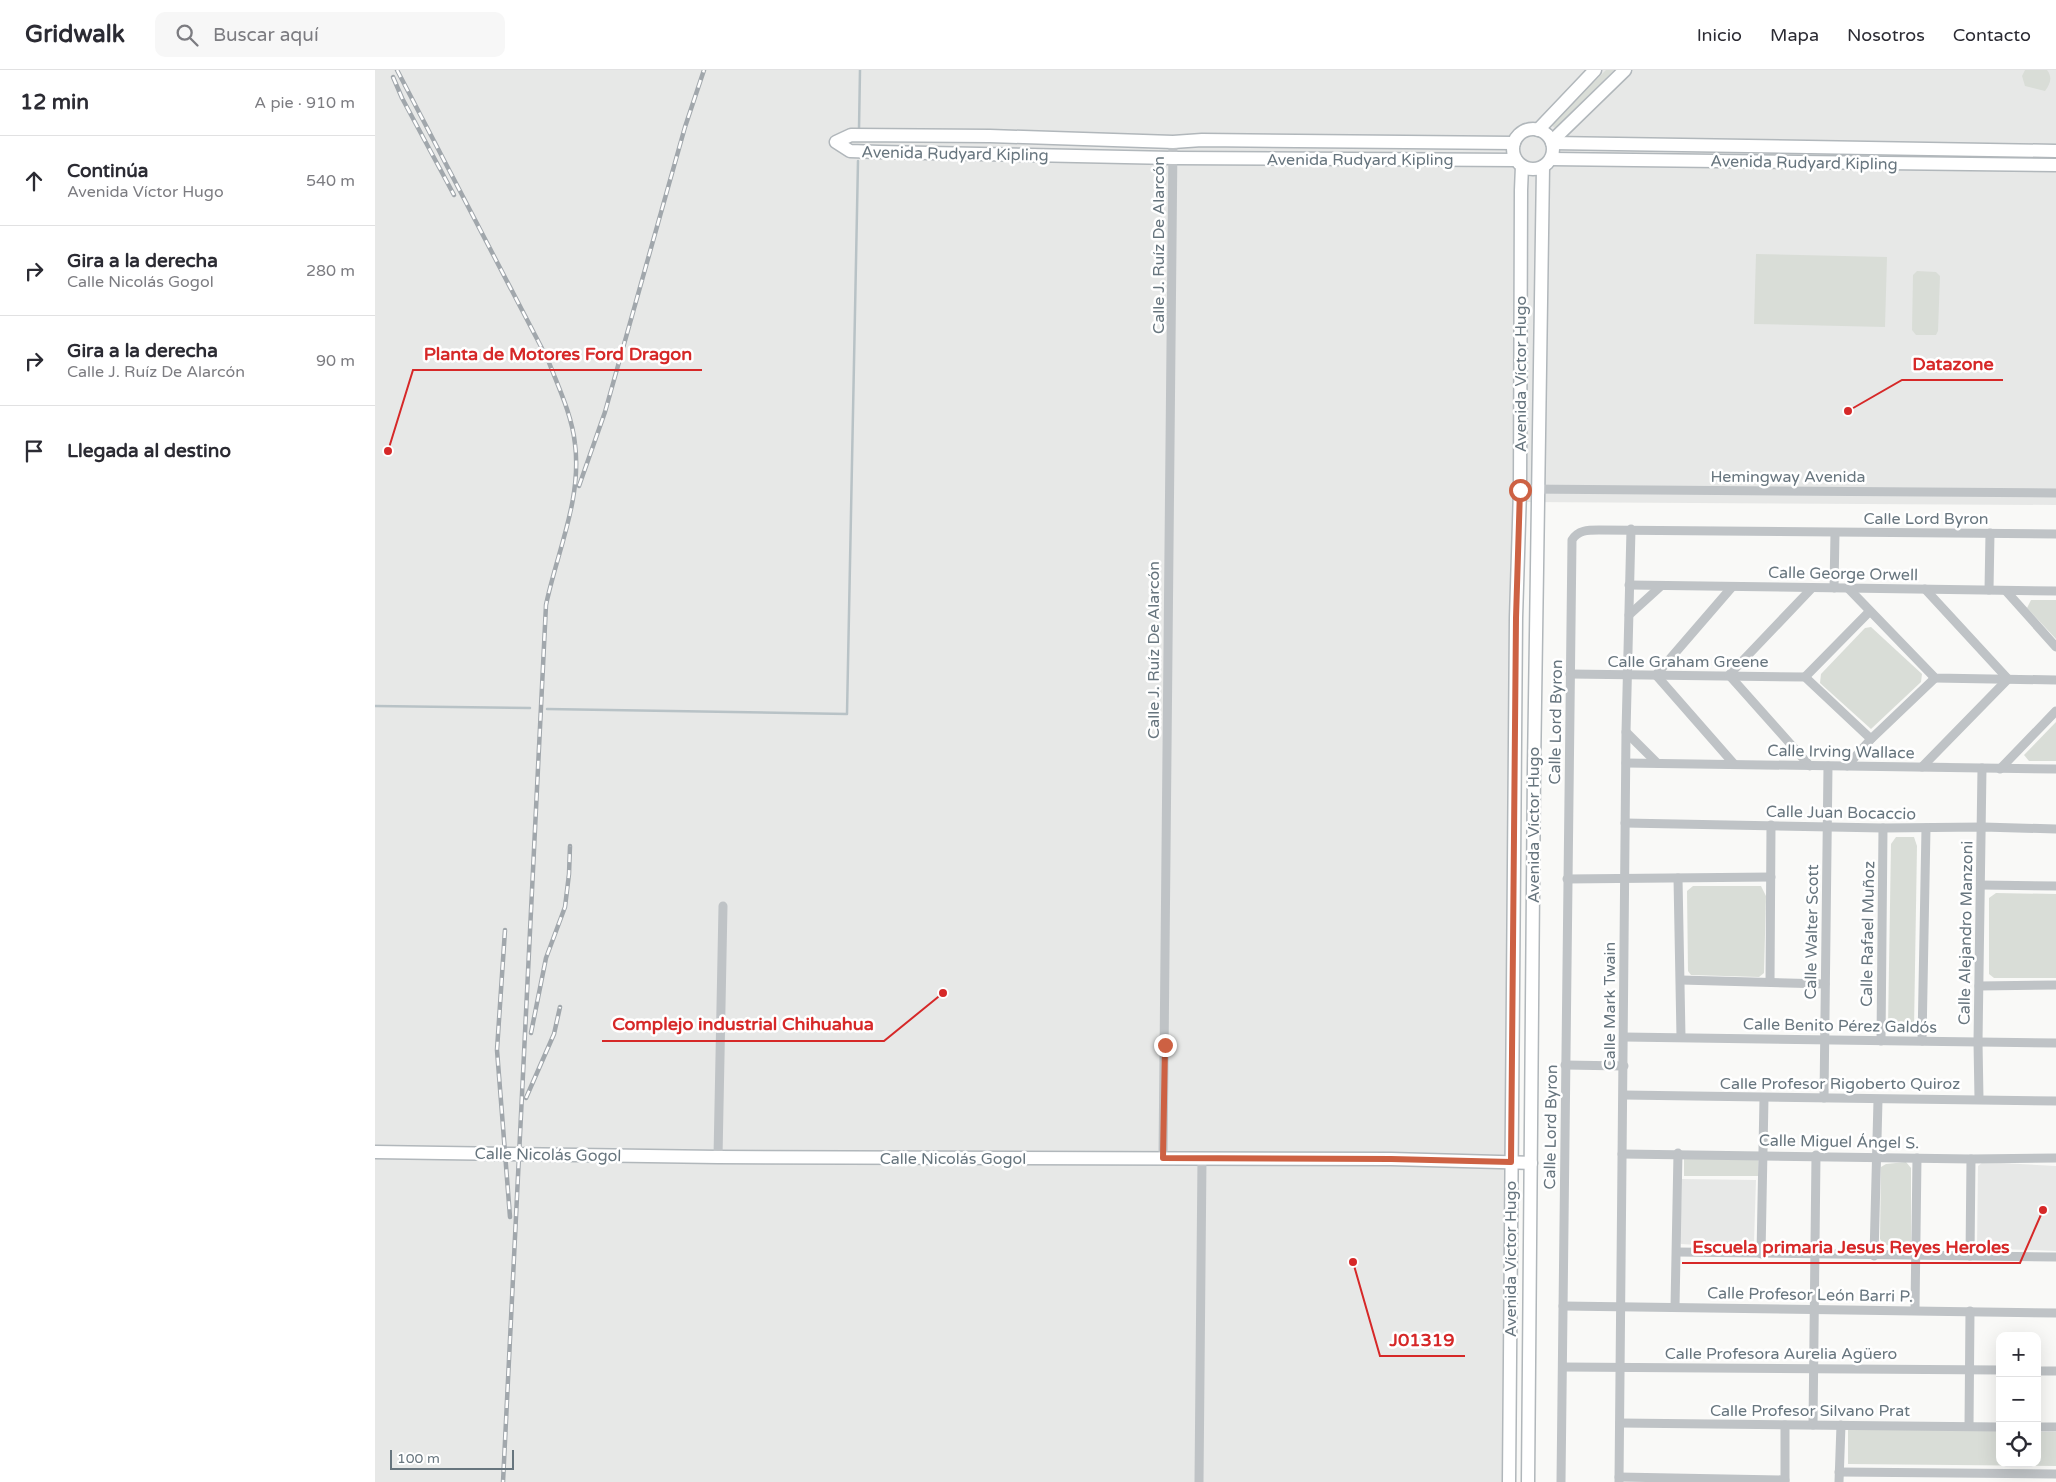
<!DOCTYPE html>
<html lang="es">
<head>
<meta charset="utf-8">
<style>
  :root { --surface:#fff; --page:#f7f7f7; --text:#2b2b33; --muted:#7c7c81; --line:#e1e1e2 }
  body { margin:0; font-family:"Varela Round",sans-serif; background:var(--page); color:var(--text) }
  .controls { position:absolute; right:15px; bottom:15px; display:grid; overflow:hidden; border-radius:10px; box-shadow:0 5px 20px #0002 }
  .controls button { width:45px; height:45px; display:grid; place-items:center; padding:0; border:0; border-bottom:1px solid var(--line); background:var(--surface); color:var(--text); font:25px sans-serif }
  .scale { position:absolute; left:15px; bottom:12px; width:124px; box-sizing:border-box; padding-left:5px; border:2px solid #67757e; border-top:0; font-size:14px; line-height:18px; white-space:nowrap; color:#67757e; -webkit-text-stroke:4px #fff; paint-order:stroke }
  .stop { position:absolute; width:15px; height:15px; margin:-11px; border:4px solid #cd6143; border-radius:50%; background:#fff }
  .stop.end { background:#cd6143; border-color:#fff; box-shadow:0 1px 5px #0008 }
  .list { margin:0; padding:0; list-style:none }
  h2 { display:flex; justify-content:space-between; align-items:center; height:65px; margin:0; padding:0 20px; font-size:21px }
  h2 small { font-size:16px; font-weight:400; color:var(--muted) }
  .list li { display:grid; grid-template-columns:32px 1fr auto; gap:15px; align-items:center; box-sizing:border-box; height:90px; padding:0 20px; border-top:1px solid var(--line) }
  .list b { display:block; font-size:19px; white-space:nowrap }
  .list p { margin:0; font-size:16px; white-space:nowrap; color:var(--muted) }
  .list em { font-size:16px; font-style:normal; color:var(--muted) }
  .icon { flex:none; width:28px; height:28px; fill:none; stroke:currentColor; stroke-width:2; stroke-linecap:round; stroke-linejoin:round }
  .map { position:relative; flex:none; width:1681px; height:1412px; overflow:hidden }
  header { display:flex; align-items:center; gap:30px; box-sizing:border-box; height:70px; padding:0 25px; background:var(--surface); border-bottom:1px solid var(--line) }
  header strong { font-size:24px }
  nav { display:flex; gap:28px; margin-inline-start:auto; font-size:18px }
  .search { width:350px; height:45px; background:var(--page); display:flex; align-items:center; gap:12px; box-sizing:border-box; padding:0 18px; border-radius:10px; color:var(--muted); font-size:19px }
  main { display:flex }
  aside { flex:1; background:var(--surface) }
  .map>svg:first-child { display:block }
  .built { fill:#e7e8e7 }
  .green { fill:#d9ddd7 }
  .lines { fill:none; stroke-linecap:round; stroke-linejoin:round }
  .stream { stroke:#b8c2c6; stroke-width:2.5 }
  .secondary-casing { stroke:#b1b7bb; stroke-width:15 }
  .street { stroke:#bfc3c6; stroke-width:9 }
  .secondary { stroke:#fff; stroke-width:12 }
  .rail-casing { stroke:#a1a7ac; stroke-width:4.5 }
  .rail { stroke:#fff; stroke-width:2.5; stroke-dasharray:8; stroke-linecap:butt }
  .route { stroke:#cd6143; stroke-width:6 }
  .labels { text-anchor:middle; stroke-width:5; stroke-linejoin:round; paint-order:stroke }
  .street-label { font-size:16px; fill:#67757e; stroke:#fff }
  .leader { fill:none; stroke:#d62828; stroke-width:2 }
  .callout-dot { fill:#d62828; stroke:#fff; stroke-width:2 }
  .callout-label { font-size:18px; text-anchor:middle; font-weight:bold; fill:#d62828; stroke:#fff; stroke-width:5; stroke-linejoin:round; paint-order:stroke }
</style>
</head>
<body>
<header>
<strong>Gridwalk</strong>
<div class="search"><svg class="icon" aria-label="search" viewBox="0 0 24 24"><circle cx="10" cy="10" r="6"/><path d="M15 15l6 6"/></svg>Buscar aquí</div>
<nav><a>Inicio</a><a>Mapa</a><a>Nosotros</a><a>Contacto</a></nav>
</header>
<main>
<aside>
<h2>12 min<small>A pie · 910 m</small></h2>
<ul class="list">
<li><svg class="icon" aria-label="ahead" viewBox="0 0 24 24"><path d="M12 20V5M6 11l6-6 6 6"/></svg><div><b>Continúa</b><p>Avenida Víctor Hugo</p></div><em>540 m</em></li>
<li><svg class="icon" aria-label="right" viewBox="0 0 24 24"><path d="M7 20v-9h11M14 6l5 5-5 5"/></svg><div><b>Gira a la derecha</b><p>Calle Nicolás Gogol</p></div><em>280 m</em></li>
<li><svg class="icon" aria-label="right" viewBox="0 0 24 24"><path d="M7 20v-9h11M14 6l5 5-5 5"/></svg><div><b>Gira a la derecha</b><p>Calle J. Ruíz De Alarcón</p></div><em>90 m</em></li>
<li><svg class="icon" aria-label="arrive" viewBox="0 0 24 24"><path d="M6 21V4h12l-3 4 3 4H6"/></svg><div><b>Llegada al destino</b></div></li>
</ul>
</aside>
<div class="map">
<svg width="1681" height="1412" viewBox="0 0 1681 1412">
  <rect width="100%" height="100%" fill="#f9f9f7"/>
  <g class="built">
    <path d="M0,0H1681V435L1137,432L1135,1412H0Z"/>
    <path d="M1608,1092L1681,1096V1181L1602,1178L1603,1096Z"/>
    <path d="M1307,1109L1381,1110L1379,1172L1377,1176L1374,1178L1306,1174L1305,1171Z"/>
  </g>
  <g class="green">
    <path d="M1231,0H1239L1180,58L1176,55Z"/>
    <path d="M1650,0H1672C1678,8 1675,14 1670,21L1650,16L1647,6Z"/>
    <path d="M1381,184L1512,187L1510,257L1379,254Z"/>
    <path d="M1542,201L1561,202L1565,206L1563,261L1561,265H1541L1537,260L1538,205Z"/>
    <path d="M1656,530H1681V569L1652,538Z"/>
    <path d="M1496,557L1547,604L1546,612L1496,659L1445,613L1446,604L1490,558Z"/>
    <path d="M1681,652V691H1654L1649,685Z"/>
    <path d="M1521,767H1539L1542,776L1539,959L1534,964L1519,962L1513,957L1516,774Z"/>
    <path d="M1318,816H1386L1391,826L1389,903L1384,907L1316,905L1313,901L1312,821Z"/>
    <path d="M1621,823L1681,824V908H1619L1614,904V828Z"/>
    <rect x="1309" y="1087" width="74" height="19"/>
    <path d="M1531,1092L1536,1098V1174L1530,1176L1509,1175L1505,1169L1506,1097L1511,1094Z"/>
    <path d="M1473,1358L1625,1361V1393H1662V1362H1681V1396L1473,1394Z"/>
  </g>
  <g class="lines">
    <g class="stream">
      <path d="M484,59L485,0"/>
      <path d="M0,636L155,638"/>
      <path d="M172,639L472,644L483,91"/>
    </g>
    <defs>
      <g id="secondary">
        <circle cx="1158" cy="79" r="20"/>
        <path d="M1163,60L1220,0"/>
        <path d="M1177,71L1250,0"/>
        <path d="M1139,73L827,70L798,72L615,66L476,65L461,72L475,81L504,82L798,88L1141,90"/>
        <path d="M1177,73L1681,81"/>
        <path d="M1176,89L1681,95"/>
        <path d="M0,1082L343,1087L1016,1089L1156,1093"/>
        <path d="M1134,1412L1141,548L1145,420L1146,120L1147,96"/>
        <path d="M1153,1412L1159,699L1168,97"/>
      </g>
    </defs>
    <use href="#secondary" class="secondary-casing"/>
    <g class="street">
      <path d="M1145,419L1681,423"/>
      <path d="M1254,515L1681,521"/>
      <path d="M1357,517L1281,605L1359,694"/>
      <path d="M1459,518L1460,463"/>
      <path d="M1473,518L1560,608L1681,610"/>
      <path d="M1614,520L1615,463"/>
      <path d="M1631,521L1681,577"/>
      <path d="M1254,545L1286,516"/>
      <path d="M1195,604L1430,607L1496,669"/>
      <path d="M1430,607L1494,542"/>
      <path d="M1251,662L1282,693"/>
      <path d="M1251,693L1681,699"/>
      <path d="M1435,696L1354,605L1437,518"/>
      <path d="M1472,696L1496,669L1560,608"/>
      <path d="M1547,697L1633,609L1550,519"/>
      <path d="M1625,699L1681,641"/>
      <path d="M1250,753L1508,758L1608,757L1681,759"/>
      <path d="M1303,808L1306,967"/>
      <path d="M1192,809L1396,807"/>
      <path d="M1606,815L1681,816"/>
      <path d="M1306,910L1450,914"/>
      <path d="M1395,912L1396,755"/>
      <path d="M1604,916L1681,915"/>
      <path d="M1249,967L1681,973"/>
      <path d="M1506,971L1508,758"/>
      <path d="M1547,971L1551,758"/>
      <path d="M1190,995L1249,996"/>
      <path d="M1249,1025L1681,1031"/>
      <path d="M1449,1028L1453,696"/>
      <path d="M1604,1029L1603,972L1607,698"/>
      <path d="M1247,1084L1596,1089L1681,1088"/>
      <path d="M343,1087L348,836"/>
      <path d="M788,1088L798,72"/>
      <path d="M1302,1182L1681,1187"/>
      <path d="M1386,1184L1389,1028"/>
      <path d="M1499,1186L1503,1030"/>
      <path d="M1595,1186L1596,1089"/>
      <path d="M1188,1236L1681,1243"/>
      <path d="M1300,1237L1303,1083"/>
      <path d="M1540,1240L1542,1088"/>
      <path d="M1188,1297L1625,1300"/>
      <path d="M1662,1301H1681"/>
      <path d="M1245,1353L1625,1357"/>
      <path d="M1438,1355L1441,1085"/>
      <path d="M1594,1356L1595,1241"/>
      <path d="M1662,1357H1681"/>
      <path d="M1464,1402L1681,1404"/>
      <path d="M1244,1407L1410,1410"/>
      <path d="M824,1412L827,1088"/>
      <path d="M1186,1412L1197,470C1203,460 1213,460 1224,460L1681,464"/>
      <path d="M1244,1412L1251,662L1256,459"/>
      <path d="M1410,1412V1355"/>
      <path d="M1464,1412L1466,1355"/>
    </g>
    <use href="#secondary" class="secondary"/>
    <defs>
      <g id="rail">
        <path d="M22,0L173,290C183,316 197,345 200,374C207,429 182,482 171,535L128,1412"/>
        <path d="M18,7L27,28L79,125"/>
        <path d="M204,416L230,342L310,57L329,0"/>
        <path d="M130,860L122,980L135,1147"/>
        <path d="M156,963L171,888L190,837L194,804L195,776"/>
        <path d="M151,1028L179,964L185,937"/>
      </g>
    </defs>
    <use href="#rail" class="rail-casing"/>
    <use href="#rail" class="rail"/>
  </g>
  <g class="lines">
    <path class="route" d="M790,975L788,1088L1016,1089L1136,1092L1141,548L1145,420"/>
  </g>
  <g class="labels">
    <g class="street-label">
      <text transform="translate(580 83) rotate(1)" y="6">Avenida Rudyard Kipling</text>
      <text x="985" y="95">Avenida Rudyard Kipling</text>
      <text transform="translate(1429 92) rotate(1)" y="6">Avenida Rudyard Kipling</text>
      <text transform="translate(783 175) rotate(-90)" y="6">Calle J. Ruíz De Alarcón</text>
      <text transform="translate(1145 304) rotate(-90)" y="6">Avenida Víctor Hugo</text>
      <text x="1413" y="412">Hemingway Avenida</text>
      <text x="1551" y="454">Calle Lord Byron</text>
      <text transform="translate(1468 503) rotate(1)" y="6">Calle George Orwell</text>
      <text transform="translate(778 580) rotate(-90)" y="6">Calle J. Ruíz De Alarcón</text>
      <text x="1313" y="597">Calle Graham Greene</text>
      <text transform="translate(1180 652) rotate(-89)" y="6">Calle Lord Byron</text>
      <text transform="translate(1466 681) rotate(1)" y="6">Calle Irving Wallace</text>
      <text transform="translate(1466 742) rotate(1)" y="6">Calle Juan Bocaccio</text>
      <text transform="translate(1158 755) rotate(-90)" y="6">Avenida Víctor Hugo</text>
      <text transform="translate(1436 862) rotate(-89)" y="6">Calle Walter Scott</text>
      <text transform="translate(1590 863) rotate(-89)" y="6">Calle Alejandro Manzoni</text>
      <text transform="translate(1492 864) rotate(-89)" y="6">Calle Rafael Muñoz</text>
      <text transform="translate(1234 936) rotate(-90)" y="6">Calle Mark Twain</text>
      <text transform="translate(1465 955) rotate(1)" y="6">Calle Benito Pérez Galdós</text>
      <text x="1465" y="1019">Calle Profesor Rigoberto Quiroz</text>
      <text transform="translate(1175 1057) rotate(-89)" y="6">Calle Lord Byron</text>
      <text transform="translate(1464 1071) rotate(1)" y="6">Calle Miguel Ángel S.</text>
      <text transform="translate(173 1084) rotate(1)" y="6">Calle Nicolás Gogol</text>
      <text x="578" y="1094">Calle Nicolás Gogol</text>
      <text transform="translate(1135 1189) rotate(-90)" y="6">Avenida Víctor Hugo</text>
      <text transform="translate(1435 1224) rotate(1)" y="6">Calle Profesor León Barri P.</text>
      <text x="1406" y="1289">Calle Profesora Aurelia Agüero</text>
      <text x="1435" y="1346">Calle Profesor Silvano Prat</text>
    </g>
  </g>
  <path class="leader" d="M13 381L38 300H327M1473 341L1527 310H1628M568 923L509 971H227M1668 1140L1645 1193H1307M978 1192L1005 1286H1090"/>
  <g class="callout-dot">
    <circle cx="13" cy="381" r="5"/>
    <circle cx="1473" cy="341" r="5"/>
    <circle cx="568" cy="923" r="5"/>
    <circle cx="1668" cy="1140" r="5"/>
    <circle cx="978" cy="1192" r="5"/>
  </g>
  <g class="callout-label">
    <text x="183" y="290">Planta de Motores Ford Dragon</text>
    <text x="1578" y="300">Datazone</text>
    <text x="368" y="960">Complejo industrial Chihuahua</text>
    <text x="1476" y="1183">Escuela primaria Jesus Reyes Heroles</text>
    <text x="1047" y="1276">J01319</text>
  </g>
</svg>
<div class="controls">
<button>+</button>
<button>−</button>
<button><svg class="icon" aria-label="locate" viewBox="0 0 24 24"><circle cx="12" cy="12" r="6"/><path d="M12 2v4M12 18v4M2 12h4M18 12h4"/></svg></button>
</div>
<div class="scale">100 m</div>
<div class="stop" style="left:1145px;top:420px"></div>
<div class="stop end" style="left:790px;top:975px"></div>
</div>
</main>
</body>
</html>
